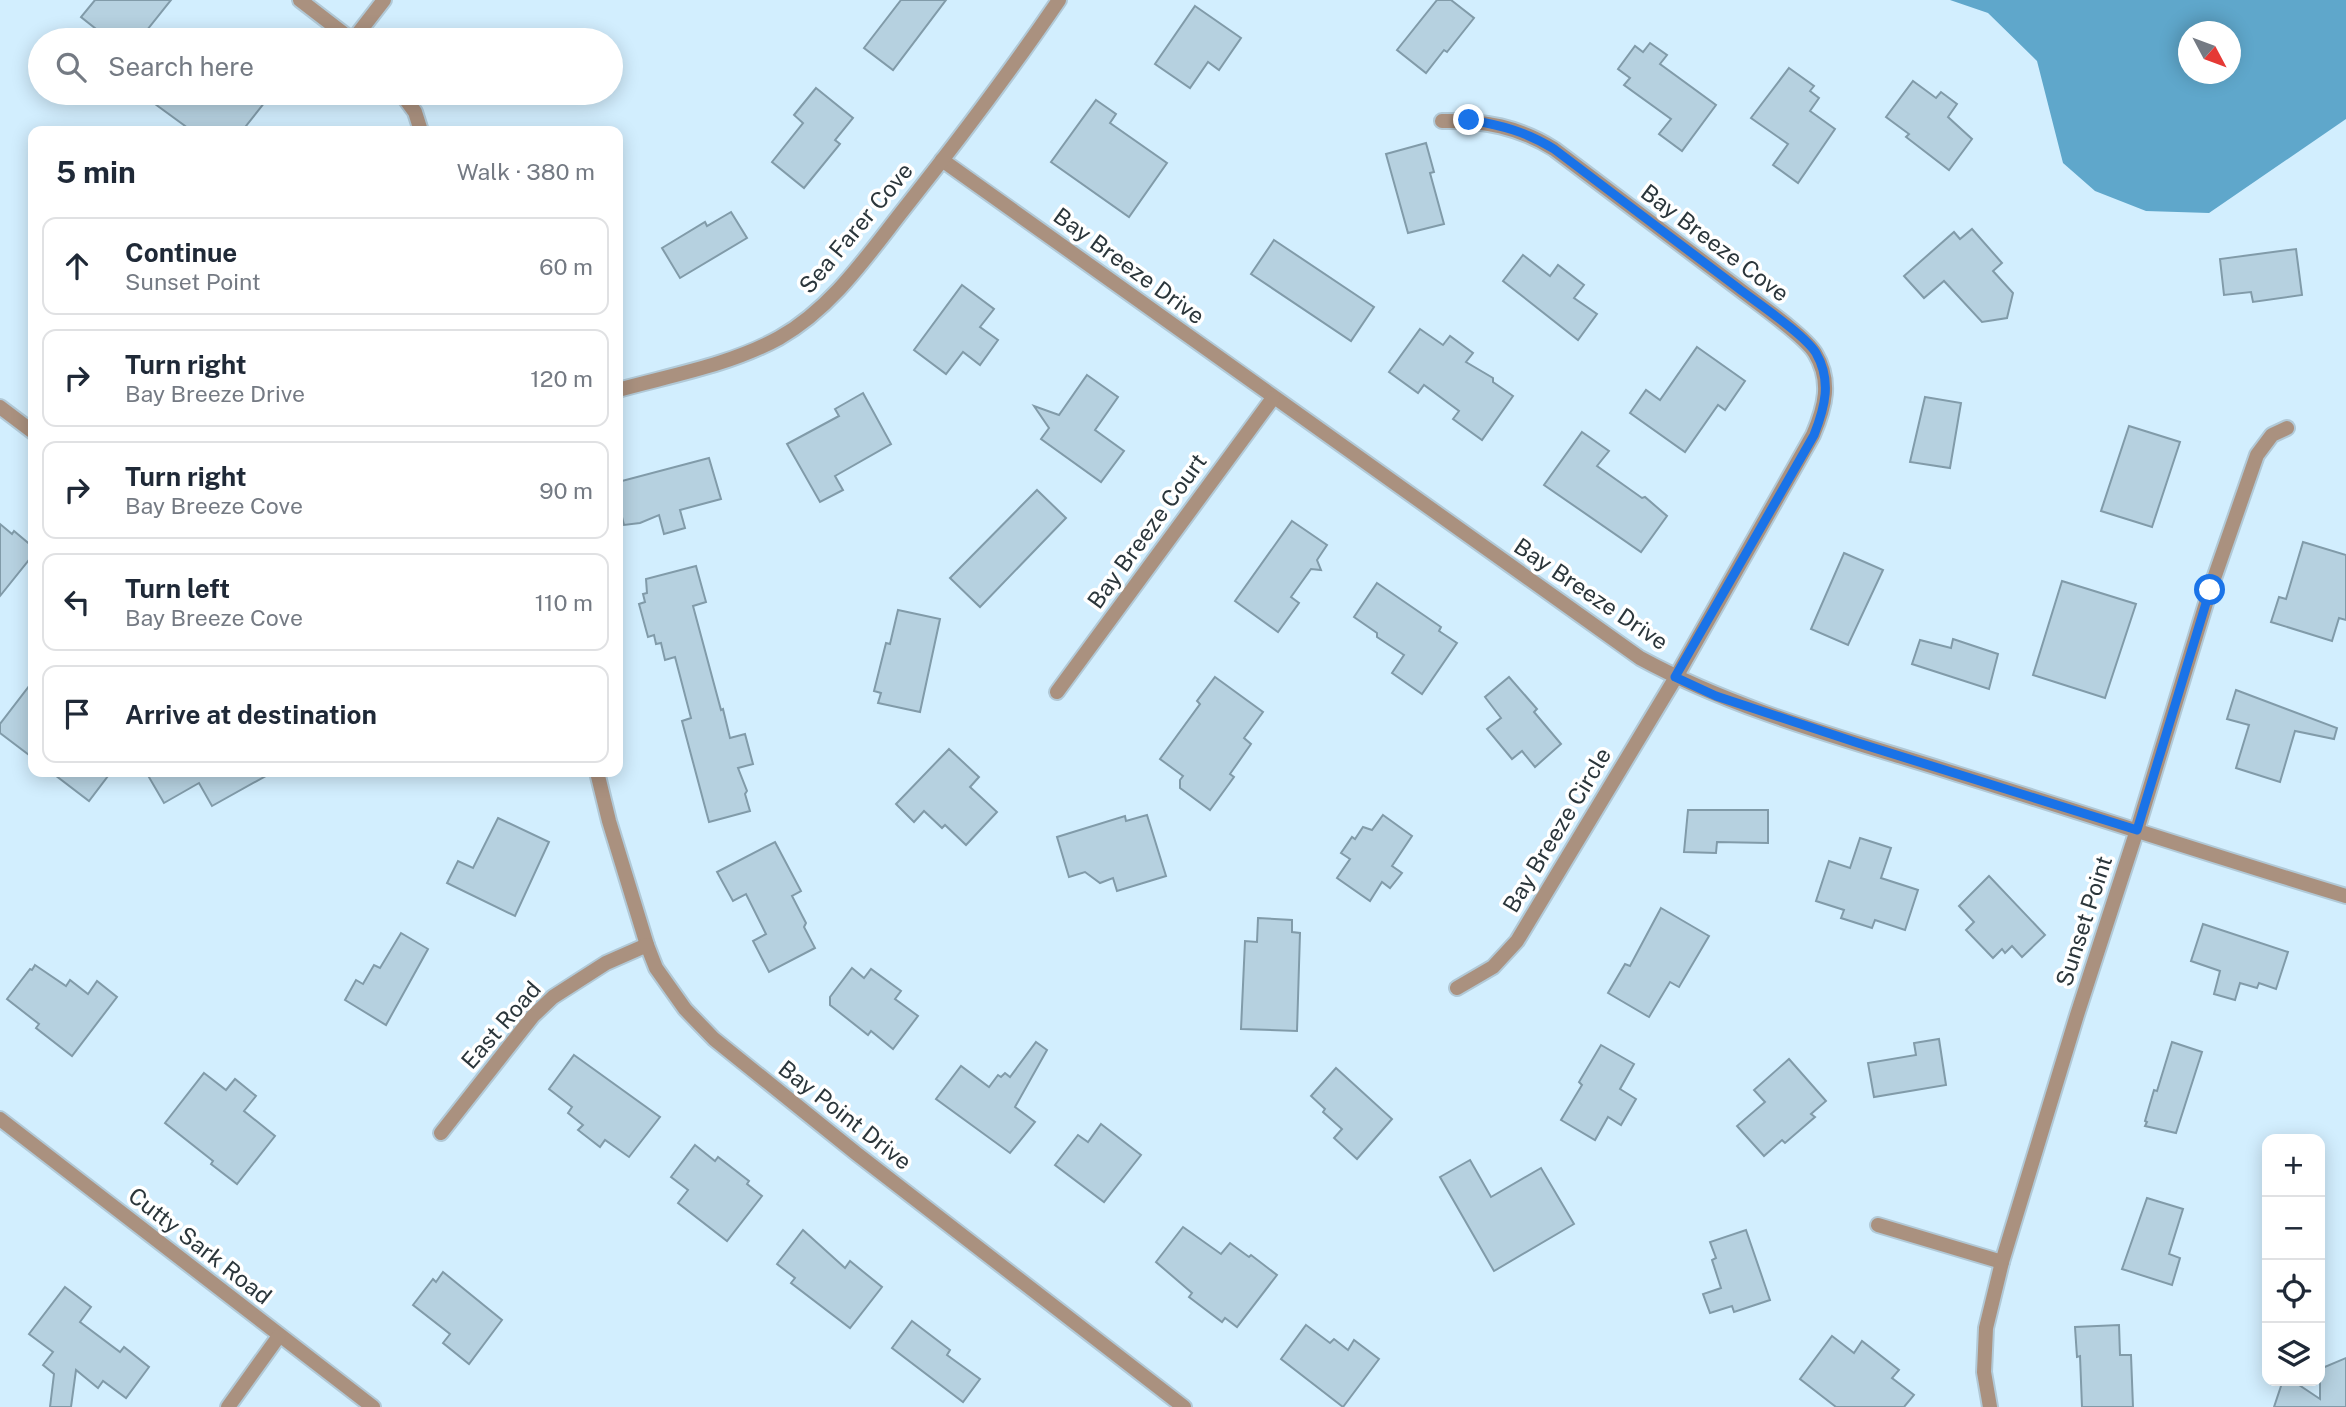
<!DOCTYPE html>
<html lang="en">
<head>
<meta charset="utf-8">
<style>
  :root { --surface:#fff; --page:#f2f2f3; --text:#1f2937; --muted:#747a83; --line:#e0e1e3 }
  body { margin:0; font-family:"Public Sans",sans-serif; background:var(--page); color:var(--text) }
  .controls { position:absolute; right:21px; bottom:21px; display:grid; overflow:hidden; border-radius:14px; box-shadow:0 4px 18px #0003 }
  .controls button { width:63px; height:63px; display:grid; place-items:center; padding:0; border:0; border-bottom:2px solid var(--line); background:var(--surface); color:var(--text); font:35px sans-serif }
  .compass { position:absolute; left:2178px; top:21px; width:63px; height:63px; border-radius:50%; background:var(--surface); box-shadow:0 4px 18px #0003; rotate:131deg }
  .stop { position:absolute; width:21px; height:21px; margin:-16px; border:5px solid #1a73e8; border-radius:50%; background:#fff }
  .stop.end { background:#1a73e8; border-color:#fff; box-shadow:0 2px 7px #0008 }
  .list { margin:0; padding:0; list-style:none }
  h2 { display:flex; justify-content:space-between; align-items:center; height:91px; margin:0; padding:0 28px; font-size:30px }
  h2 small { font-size:23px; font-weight:400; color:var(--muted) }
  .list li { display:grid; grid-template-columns:46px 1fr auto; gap:21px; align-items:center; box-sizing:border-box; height:98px; margin:0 14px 14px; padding:0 14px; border:2px solid var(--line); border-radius:14px }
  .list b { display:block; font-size:26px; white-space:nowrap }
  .list p { margin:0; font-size:23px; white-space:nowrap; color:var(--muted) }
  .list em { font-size:23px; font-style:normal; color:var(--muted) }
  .icon { flex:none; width:38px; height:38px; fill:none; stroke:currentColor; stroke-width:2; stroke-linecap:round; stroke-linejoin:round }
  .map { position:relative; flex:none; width:2346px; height:1407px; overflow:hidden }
  .search { position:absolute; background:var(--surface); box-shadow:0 4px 18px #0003; left:28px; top:28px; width:595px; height:77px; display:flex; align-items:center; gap:18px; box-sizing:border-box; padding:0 24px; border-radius:38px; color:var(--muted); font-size:26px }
  .panel { position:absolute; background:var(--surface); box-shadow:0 4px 18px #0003; left:28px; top:126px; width:595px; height:651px; border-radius:14px }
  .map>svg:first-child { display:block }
  .water { fill:#5fa7cb; fill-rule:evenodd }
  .building { fill:#b6d1e0; stroke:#819ba9; stroke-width:2 }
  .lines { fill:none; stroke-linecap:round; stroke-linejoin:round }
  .minor-casing { stroke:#b1c9d7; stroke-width:18 }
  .minor { stroke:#aa917f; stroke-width:14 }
  .route { stroke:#1a73e8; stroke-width:9 }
  .labels { text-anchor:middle; stroke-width:7; stroke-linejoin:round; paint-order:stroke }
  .street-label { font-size:23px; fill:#2b363b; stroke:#fff }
</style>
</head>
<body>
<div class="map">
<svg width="2346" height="1407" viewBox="0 0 2346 1407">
  <rect width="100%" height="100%" fill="#d2eefe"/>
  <path class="water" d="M1950,0H2346V119L2209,213L2146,211L2095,191L2063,163L2037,61L1988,13ZM2188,32H2230V74H2188Z"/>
  <g class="building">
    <path d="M95,0H171L139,40H110L81,17Z"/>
    <path d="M901,0H946L893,70L864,48Z"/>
    <path d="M1437,0H1451L1474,18L1447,52L1444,50L1426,73L1397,50Z"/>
    <path d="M1195,6L1241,38L1219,70L1208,62L1190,88L1155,64Z"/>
    <path d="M1650,43L1667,55L1660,64L1716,105L1682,151L1659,134L1671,119L1624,85L1630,78L1618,69L1635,46L1643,52Z"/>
    <path d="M1789,68L1814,86L1810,91L1819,98L1810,111L1835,129L1798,183L1773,165L1788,144L1751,118Z"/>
    <path d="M1913,81L1936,98L1941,92L1957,104L1948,117L1972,139L1949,170L1906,137L1909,134L1886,117Z"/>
    <path d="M816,88L853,118L835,140L840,144L804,188L772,162L803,123L794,115Z"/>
    <path d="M140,93H272L242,131H192Z"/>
    <path d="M1096,100L1116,114L1110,123L1167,163L1129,217L1051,162Z"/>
    <path d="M1426,143L1434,172L1430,173L1444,224L1408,233L1386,154Z"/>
    <path d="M731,212L747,238L680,278L662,248L705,222L707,226Z"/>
    <path d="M1972,229L2002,263L1993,271L2013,293L2007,318L1982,322L1944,281L1924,298L1904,276L1954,232L1960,239Z"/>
    <path d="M1274,240L1374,307L1351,341L1251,274Z"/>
    <path d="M2296,249L2302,295L2253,302L2251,292L2224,295L2220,259Z"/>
    <path d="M1523,255L1550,276L1558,265L1584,285L1574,298L1597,314L1578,340L1503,281Z"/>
    <path d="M962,285L994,309L980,327L998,340L980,365L963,352L946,374L914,350Z"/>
    <path d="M1420,329L1443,345L1450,336L1473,353L1466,362L1493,378V382L1513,396L1482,440L1453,419L1459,411L1424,385L1418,393L1389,372Z"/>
    <path d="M1697,347L1745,381L1725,410L1718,405L1685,452L1630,413L1646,390L1660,400Z"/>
    <path d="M1087,375L1118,397L1095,430L1124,451L1101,482L1041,439L1049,428L1034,406L1059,415Z"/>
    <path d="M863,393L891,444L835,476L843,490L820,502L787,444L839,416L835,409Z"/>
    <path d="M1925,397L1961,403L1950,468L1910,462Z"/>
    <path d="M2129,426L2180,442L2152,527L2101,511Z"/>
    <path d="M1582,432L1609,451L1597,466L1642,498L1645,497L1667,516L1641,552L1544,485Z"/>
    <path d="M709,458L721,499L680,510L685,528L664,534L659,515L640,523L624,525L618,501V482Z"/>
    <path d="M1037,490L1066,518L980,607L950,578Z"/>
    <path d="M1292,521L1327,545L1317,560L1321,570L1311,569L1291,597L1299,603L1278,632L1235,601Z"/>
    <path d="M0,524L12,534L14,531L33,547V555L0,596Z"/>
    <path d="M2303,542L2346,555V620L2339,618L2332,641L2271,622L2279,597L2286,599Z"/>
    <path d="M1844,553L1883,570L1848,645L1811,629Z"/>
    <path d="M696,566L706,602L693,606L721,710L723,709L730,738L745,734L753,764L738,768L747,791L745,794L750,811L709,822L682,721L691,718L675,657L665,660L661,643L656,644L654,635L648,637L639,604L645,602L643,594L647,593L646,579Z"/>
    <path d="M2062,581L2136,604L2105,698L2033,675Z"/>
    <path d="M1377,583L1441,627L1439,631L1457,643L1422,694L1392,673L1404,655L1377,637V633L1354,617Z"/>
    <path d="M898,610L940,619L920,712L878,703L881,693L874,691L886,643L890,644Z"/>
    <path d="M1953,639L1998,654L1989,689L1912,664L1920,640L1951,648Z"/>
    <path d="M1215,677L1263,712L1244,738L1251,744L1230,774L1234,777L1210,810L1180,788V780L1183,776L1160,759L1200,704L1197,701Z"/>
    <path d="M1509,677L1537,709L1534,712L1561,744L1535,767L1522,751L1512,759L1487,729L1501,718L1485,697Z"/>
    <path d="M33,681V758L0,733V724Z"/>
    <path d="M2236,690L2337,728L2334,739L2295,731L2280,782L2236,768L2249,725L2227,719Z"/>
    <path d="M949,749L979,777L970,787L997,812L966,845L945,825L942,828L924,811L914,822L896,804Z"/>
    <path d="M51,772H111L89,801Z"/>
    <path d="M146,772H273L212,806L199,783L164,803Z"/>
    <path d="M1688,810H1768V843L1717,842L1716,853L1684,852Z"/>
    <path d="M1147,815L1166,876L1117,891L1113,878L1100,883L1085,872L1069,877L1057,837L1125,816L1126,821Z"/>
    <path d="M1383,815L1412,836L1392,866L1402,873L1390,888L1382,882L1370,901L1337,878L1350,859L1341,853L1352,837L1355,839L1363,827L1372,830Z"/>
    <path d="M498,818L549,842L515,916L447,883L458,861L473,868Z"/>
    <path d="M1860,838L1891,848L1881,878L1918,890L1905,930L1875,920L1872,928L1841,918L1844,910L1816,901L1829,861L1850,868Z"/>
    <path d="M775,842L801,891L792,896L806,923L804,927L815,948L769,972L753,941L766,934L746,894L733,901L717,872Z"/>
    <path d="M1989,876L2045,935L2022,957L2012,946L2005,953L2002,949L1993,958L1966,930L1974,922L1959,906Z"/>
    <path d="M1661,908L1709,936L1679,987L1670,982L1649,1017L1608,993L1625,964L1630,966Z"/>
    <path d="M1258,918L1292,920V932L1300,933L1297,1031L1241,1029L1245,941L1257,942Z"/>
    <path d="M2203,924L2288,952L2276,989L2259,983L2257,988L2240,983L2235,1000L2214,994L2220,971L2191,961Z"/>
    <path d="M401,933L428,949L386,1025L345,1000L356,980L363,984L374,965L380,968Z"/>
    <path d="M35,965L66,986L70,980L88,994L97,981L117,997L72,1056L36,1028L39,1024L7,999L30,969L32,970Z"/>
    <path d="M852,968L864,978L871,969L901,991L895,999L918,1016L893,1049L871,1031L868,1035L830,1005V997Z"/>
    <path d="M1939,1039L1946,1085L1874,1097L1868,1063L1916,1055L1914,1043Z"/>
    <path d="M1036,1042L1047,1050L1015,1107L1035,1122L1010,1153L936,1099L961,1066L989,1087L998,1075L1001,1077L1005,1073L1010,1077Z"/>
    <path d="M2172,1042L2202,1052L2176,1133L2145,1126L2147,1122L2145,1121L2154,1090L2157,1091Z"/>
    <path d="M1601,1045L1634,1064L1620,1089L1636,1099L1621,1125L1608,1117L1595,1140L1561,1120L1582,1085L1579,1082Z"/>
    <path d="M574,1055L660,1117L629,1157L605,1140L600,1147L578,1130L583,1125L568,1113L572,1107L549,1089Z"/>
    <path d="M1789,1059L1826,1101L1811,1114L1815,1117L1785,1143L1782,1140L1764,1156L1737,1126L1765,1102L1754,1090Z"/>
    <path d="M1336,1068L1392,1119L1357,1159L1334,1138L1342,1129L1323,1112L1325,1109L1311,1096Z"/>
    <path d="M204,1073L226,1090L235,1079L256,1096L244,1111L275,1136L237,1184L211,1164L213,1161L165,1123Z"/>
    <path d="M1101,1124L1141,1155L1104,1202L1055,1165L1078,1135L1088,1142Z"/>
    <path d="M695,1145L715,1161L718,1157L749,1181L747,1184L762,1196L727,1241L678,1203L688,1190L671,1177Z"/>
    <path d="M1470,1160L1491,1197L1541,1168L1574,1224L1494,1271L1440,1177Z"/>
    <path d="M2147,1198L2183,1209L2169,1254L2180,1258L2172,1285L2122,1269Z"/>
    <path d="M1183,1227L1221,1254L1230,1243L1249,1257L1251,1255L1277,1275L1237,1327L1225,1318L1222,1322L1189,1297L1192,1293L1156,1262Z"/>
    <path d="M803,1230L845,1268L850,1261L882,1287L850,1328L791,1283L795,1278L777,1264Z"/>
    <path d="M1746,1230L1770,1300L1734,1312L1732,1306L1710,1313L1703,1294L1721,1288L1712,1260L1716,1258L1710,1242Z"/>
    <path d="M443,1272L502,1320L469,1364L443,1343L450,1334L413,1305L433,1279L436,1282Z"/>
    <path d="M65,1287L91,1307L80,1322L120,1352L124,1347L149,1367L126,1398L103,1381L98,1388L76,1370L71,1407H50L54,1374L43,1365L53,1352L29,1334Z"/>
    <path d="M912,1321L950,1350L947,1355L980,1379L963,1402L892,1348Z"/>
    <path d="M1306,1325L1330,1343L1334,1339L1348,1350L1354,1340L1379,1359L1343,1407L1281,1359Z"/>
    <path d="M2119,1325L2120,1355H2131L2133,1407H2082L2080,1356L2077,1357L2075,1327Z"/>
    <path d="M1832,1336L1854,1353L1862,1341L1899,1370L1892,1378L1914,1395L1904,1407H1836L1800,1379Z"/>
    <path d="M2346,1358V1407H2274L2282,1383L2288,1381H2293L2320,1399V1369Z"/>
  </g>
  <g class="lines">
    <defs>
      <g id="minor">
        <path d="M300,0L352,40"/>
        <path d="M353,40L384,0"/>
        <path d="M401,93L415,112L421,131"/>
        <path d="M1442,121C1484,120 1519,127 1554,149C1615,195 1677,242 1738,288C1756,302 1804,335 1815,353C1832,381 1825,407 1813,435L1676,677L1517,941L1493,967L1457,988"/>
        <path d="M942,160L1640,658C1739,712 1850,740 1957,774C2087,814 2216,857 2346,896"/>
        <path d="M618,390C672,375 730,365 779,338C832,308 867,256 904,209C958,141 1010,72 1059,0"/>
        <path d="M0,407L33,432"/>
        <path d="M1057,692L1273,398"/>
        <path d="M597,772L609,821L647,945L656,968L685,1009L714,1039L857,1154L1184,1407"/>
        <path d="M0,1119L373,1407"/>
        <path d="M441,1133L533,1016L553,997L606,963L647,945"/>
        <path d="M1878,1225L2002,1262"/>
        <path d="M228,1407L279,1336"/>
        <path d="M1990,1407L1984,1372L1986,1328L2002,1262L2077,1015L2137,830L2210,590L2257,455L2272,435L2287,428"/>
      </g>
    </defs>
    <use href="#minor" class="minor-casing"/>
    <use href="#minor" class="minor"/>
  </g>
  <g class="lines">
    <path class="route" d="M1469,120C1501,125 1527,132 1554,149C1615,195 1677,242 1738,288C1756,302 1805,335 1816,353C1832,381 1825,407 1814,435L1675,677L1716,696L1858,743L2137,830L2210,590"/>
  </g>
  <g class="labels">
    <g class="street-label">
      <text transform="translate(856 228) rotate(-50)" y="8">Sea Farer Cove</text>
      <text transform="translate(1715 243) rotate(37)" y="8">Bay Breeze Cove</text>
      <text transform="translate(1129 266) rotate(36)" y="8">Bay Breeze Drive</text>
      <text transform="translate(1147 531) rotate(-54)" y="8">Bay Breeze Court</text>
      <text transform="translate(1591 594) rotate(34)" y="8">Bay Breeze Drive</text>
      <text transform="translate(1557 830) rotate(-59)" y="8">Bay Breeze Circle</text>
      <text transform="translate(2084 921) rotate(-72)" y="8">Sunset Point</text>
      <text transform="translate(501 1025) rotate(-49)" y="8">East Road</text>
      <text transform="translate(845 1115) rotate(38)" y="8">Bay Point Drive</text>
      <text transform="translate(200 1246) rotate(38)" y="8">Cutty Sark Road</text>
    </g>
  </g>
</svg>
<div class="controls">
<button>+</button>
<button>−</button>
<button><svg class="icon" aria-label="locate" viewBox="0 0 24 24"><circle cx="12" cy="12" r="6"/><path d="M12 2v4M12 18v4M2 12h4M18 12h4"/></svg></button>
<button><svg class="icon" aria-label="layers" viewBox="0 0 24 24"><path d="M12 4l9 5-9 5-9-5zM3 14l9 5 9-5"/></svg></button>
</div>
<svg class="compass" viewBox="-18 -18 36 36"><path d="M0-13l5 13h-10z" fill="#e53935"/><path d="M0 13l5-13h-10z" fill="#747a83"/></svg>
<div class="stop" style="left:2210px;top:590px"></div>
<div class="stop end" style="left:1469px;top:120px"></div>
<div class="search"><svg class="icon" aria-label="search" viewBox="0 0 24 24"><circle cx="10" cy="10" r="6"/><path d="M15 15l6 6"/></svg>Search here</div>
<section class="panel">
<h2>5 min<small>Walk · 380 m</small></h2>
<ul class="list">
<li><svg class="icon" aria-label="ahead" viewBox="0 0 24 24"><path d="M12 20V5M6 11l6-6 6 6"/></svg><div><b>Continue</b><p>Sunset Point</p></div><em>60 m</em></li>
<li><svg class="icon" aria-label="right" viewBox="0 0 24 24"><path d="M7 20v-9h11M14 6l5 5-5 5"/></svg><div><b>Turn right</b><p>Bay Breeze Drive</p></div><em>120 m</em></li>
<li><svg class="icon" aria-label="right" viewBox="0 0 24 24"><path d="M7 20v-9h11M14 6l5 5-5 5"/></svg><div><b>Turn right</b><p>Bay Breeze Cove</p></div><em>90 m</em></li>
<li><svg class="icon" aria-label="left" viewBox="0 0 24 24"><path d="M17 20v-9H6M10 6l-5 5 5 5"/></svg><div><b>Turn left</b><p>Bay Breeze Cove</p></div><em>110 m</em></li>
<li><svg class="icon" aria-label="arrive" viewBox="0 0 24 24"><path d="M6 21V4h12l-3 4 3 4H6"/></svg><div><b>Arrive at destination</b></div></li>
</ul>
</section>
</div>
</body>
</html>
